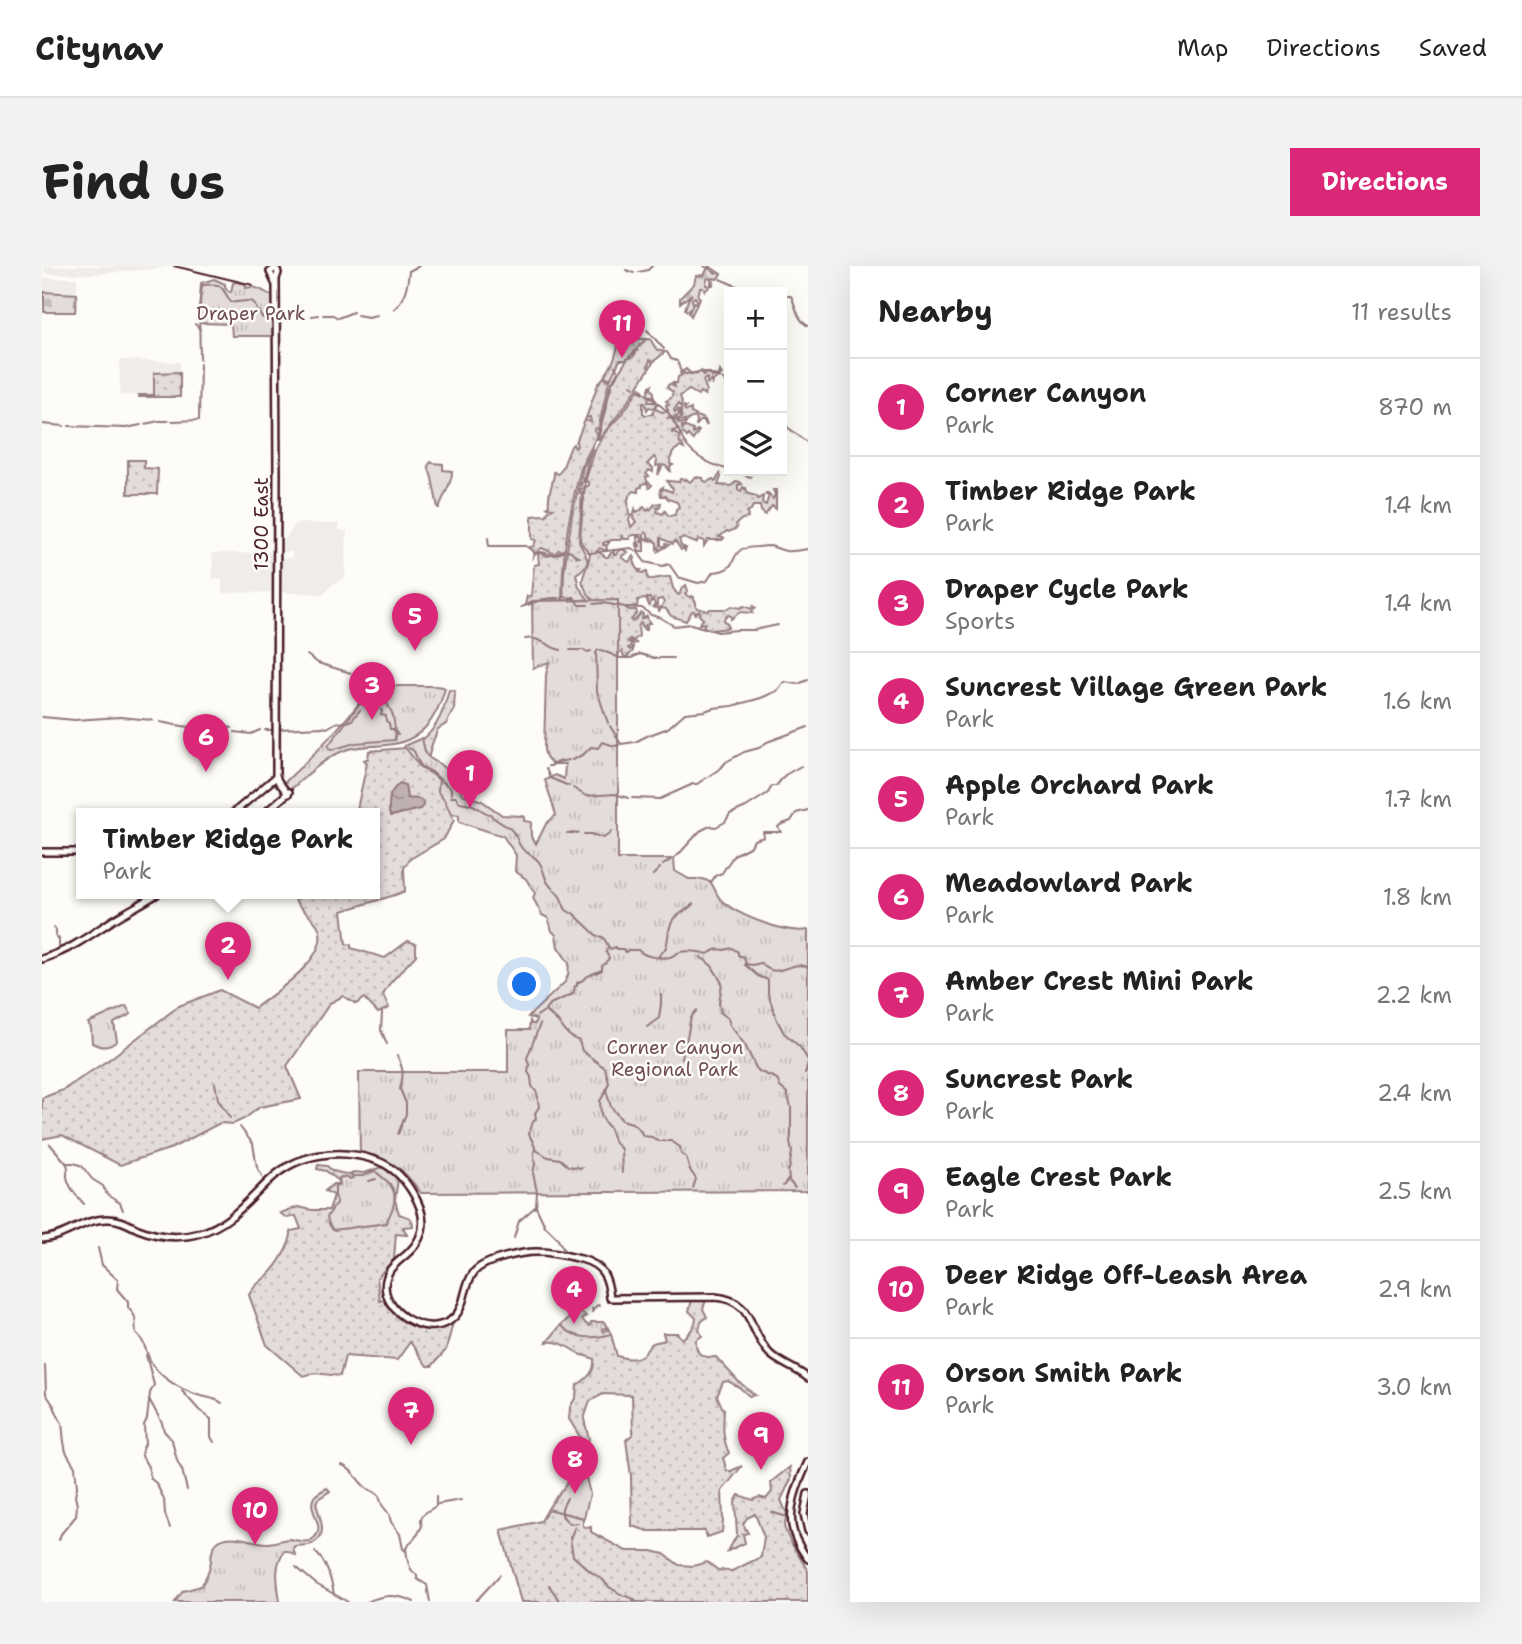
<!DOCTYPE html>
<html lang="en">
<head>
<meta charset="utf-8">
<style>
  :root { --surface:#fff; --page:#f2f2f2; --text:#222; --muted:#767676; --line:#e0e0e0; --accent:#db2777 }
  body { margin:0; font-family:"Shantell Sans",sans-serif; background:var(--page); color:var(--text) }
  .controls { position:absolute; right:21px; top:21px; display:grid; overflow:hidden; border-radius:0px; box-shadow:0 7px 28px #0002 }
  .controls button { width:63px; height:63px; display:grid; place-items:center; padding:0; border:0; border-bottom:2px solid var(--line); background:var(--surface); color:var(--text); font:35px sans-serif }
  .you { position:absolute; left:483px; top:719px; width:24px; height:24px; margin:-18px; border:5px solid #fff; border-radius:50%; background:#1a73e8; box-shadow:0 0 0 10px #1a73e833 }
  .badge { display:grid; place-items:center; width:46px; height:46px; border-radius:50%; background:var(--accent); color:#fff; font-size:23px; font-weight:700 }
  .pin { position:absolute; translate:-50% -58px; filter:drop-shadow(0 2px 4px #0008) }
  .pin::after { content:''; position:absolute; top:37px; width:24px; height:21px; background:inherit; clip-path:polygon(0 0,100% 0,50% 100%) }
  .popup { position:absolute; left:34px; top:542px; width:304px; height:91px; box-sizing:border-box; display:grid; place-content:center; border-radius:0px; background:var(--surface); filter:drop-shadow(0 2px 5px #0005); font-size:23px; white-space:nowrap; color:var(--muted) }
  .popup b { font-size:26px; color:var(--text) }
  .popup::after { content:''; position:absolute; left:50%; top:100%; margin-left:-14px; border:14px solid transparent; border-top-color:var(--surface) }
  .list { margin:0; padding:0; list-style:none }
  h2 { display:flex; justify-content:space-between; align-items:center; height:91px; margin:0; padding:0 28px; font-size:30px }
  h2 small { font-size:23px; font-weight:400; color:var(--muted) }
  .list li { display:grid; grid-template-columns:46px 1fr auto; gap:21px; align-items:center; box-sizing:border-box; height:98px; padding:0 28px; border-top:2px solid var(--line) }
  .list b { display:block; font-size:26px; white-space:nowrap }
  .list p { margin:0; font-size:23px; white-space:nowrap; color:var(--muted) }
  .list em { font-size:23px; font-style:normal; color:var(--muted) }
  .icon { flex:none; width:38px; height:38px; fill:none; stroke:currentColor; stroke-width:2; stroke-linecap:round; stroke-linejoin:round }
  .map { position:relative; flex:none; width:766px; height:1336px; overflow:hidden; border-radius:0px }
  header { display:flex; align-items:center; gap:42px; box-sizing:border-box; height:98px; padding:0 35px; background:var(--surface); border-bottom:2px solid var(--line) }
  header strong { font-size:33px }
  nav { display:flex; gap:38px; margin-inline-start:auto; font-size:24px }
  .intro { display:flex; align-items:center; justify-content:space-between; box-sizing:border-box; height:168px; padding:0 42px }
  h1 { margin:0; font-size:49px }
  .button { padding:18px 32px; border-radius:0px; background:var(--accent); color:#fff; font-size:24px; font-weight:700 }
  main { display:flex; gap:42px; padding:0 42px }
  aside { flex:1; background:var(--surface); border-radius:0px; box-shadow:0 7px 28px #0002 }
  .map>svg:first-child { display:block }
  .built { fill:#f0ece8 }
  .grass { fill:url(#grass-dots); stroke:#967e82; stroke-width:2; fill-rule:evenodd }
  .forest { fill:url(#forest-firs); stroke:#967e82; stroke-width:2 }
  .cemetery { fill:url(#cemetery-stones); stroke:#967e82; stroke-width:2 }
  .park { fill:url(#park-tufts); stroke:#967e82; stroke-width:2 }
  .pitch { fill:#e3dcda; stroke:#967e82; stroke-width:2 }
  .water { fill:url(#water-ripples); stroke:#91777b; stroke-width:2 }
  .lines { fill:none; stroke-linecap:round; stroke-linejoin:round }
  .stream { stroke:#91777b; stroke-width:2 }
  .major-casing { stroke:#4a1f2b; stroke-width:10 }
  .major { stroke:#fdfcf7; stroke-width:5 }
  .tram { stroke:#4a1f2b; stroke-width:2 }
  .labels { text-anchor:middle; stroke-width:5; stroke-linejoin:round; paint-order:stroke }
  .park-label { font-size:19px; fill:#704e57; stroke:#fdfcf7 }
  .street-label { font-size:19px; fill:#4a1f2b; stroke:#fdfcf7 }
</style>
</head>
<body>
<header>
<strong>Citynav</strong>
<nav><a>Map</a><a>Directions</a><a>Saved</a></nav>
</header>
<div class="intro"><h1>Find us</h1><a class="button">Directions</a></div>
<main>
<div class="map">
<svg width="766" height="1336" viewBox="0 0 766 1336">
  <defs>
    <pattern id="grass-dots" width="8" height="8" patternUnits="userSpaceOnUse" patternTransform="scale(1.75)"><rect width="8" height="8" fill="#e3dcda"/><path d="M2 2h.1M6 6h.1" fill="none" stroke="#c4bcbb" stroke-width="1.8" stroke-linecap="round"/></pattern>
    <pattern id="forest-firs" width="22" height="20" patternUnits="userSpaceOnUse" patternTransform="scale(1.75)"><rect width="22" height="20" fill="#e3dcda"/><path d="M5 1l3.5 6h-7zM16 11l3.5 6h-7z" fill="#c4bcbb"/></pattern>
    <pattern id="cemetery-stones" width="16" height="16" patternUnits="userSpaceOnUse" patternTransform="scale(1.75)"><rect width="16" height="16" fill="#e3dcda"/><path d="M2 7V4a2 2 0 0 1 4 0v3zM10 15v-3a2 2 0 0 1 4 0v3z" fill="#c4bcbb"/></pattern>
    <pattern id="park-tufts" width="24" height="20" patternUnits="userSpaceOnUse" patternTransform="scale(1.75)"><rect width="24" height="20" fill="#e3dcda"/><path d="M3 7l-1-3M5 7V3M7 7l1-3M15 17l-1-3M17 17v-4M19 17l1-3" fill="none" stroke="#c4bcbb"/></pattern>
    <pattern id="water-ripples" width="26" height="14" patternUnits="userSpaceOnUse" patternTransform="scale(1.75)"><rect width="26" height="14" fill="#c0b1b1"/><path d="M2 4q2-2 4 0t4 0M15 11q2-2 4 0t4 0" fill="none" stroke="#9e8f90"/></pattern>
  </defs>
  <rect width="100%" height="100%" fill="#fdfcf7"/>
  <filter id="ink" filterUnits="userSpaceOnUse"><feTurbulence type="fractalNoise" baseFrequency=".0143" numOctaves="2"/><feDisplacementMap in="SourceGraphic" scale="14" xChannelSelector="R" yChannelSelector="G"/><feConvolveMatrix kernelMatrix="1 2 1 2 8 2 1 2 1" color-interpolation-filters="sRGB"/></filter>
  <g filter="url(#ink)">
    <g class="built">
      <path d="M1,0H120V2L54,8H3Z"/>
      <path d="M2,12H35V28L2,26Z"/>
      <path d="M78,94L138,96V131L78,129Z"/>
      <path d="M254,257L297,258V264L305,265L303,312L291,318L281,328L236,326V292H250V286H236V278L239,279Z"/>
      <path d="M170,287H233L232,326L180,327V313H171Z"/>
    </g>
    <g class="grass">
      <path d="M604,73H608L615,84L623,86L610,97V95L608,94L606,100L607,101L609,100L583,140L557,173H555L568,120L588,89V92L591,91L596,84L591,89L590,87Z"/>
      <path d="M644,103L649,108L659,105L661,106V109L668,107L671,111L677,109L678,105L680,108L671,115L670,120L669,114L666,118L665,117V112L661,114L665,125L662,127L664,130L658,126L656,129L647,124L638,130L640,137L638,140L636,138L632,144L633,146L636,143L638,144V147L636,146L637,149L634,152L633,150L632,152L628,151L626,152L634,154L638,158L643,156V154L636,155V153L639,152V141L642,140L644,141L642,143L644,145L649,143V147L663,154L665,160L661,155H658L654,160L655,155L653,151L647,153L642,160L640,159V163L644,161L651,164V168L653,167L655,164L657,165L651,174L646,169L645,171L641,167L639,169L635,162L634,164L630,165V167L632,166L637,170L638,178H640L642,183L638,181C631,184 628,190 628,198L631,199L628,201L629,206L624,200L621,199L616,209L618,199L614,200L615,195L612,191L605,198L611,202V206L607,204L604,208L607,210L604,211L605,215L610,219L607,222L605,217L600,218V221L596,222V226L592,225L587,230L586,234L587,249H590L587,253L589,261L594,256L591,253L593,243L595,248V245L600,244V242L602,241L605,245L607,242L608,244L613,238L619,237L618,241H615L616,242L615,246L621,248L623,245L627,250L633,249L634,243L637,241L635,236L626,233L624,230H619L618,223L621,221L620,224L623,223L630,226L631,222L627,219L625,215L637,216L638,213L643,214V212L648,216L653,211L661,212L662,215L665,216L671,213L673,215L678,208L679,211L676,219L689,220L695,215L698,216L700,218L696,219V224L699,225L701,221L703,223L704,222L706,228L714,230L716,233L721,230L720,237L724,239L727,229H724V227H726L731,233L733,229L731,224H734V243L730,240L723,249L719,245L718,240H711L709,244L705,246L706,252L700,253L694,258L695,262L687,266L685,265L677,271L682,272L680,274H666L662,280V275L657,273L654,277L641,272L637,273L639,280L644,282L643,285L641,282L639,284L633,275L631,278L619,272V279L622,281L624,278L627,279L617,285L618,283L617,281L615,283V277L611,273L610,275L608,274L609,271L606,274V268L603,266L602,270L604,273L602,275L601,272L599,275L602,277V285H597L594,276L596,280H598L595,274V271H599V269H592L588,270V273H582L581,271L580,270L579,274H569L566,278V275L561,277V279H564L565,283L563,285L558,282L555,285L564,291H566L569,287L572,286V289H574L576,285L580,283L586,286L580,290V292L587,296L591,290L593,292L592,295L596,304H599L597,306L601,307L605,305L606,313C614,314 620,310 628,311L631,322L636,329L638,328L639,324L644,319L646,325L643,328L649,332L650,330L652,331V334L654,336V340L655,342L666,345L668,343H685L690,340L698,342L702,340L710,343L711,340L714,342L709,346L710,347L698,346L689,353V350L686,349L682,353V355L686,359V362L670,364L661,361L663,357L657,358L661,353L657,349L659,347L657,345L653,348L652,345H650L644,355L629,350L624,343L620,342L617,345L616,342L619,341L622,337L620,333L615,334V340L613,342L611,341L613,339L611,334L609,336L608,332H605L608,341L604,333L596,334L595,340L584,342L587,344H594L595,347L589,354L590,356C595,353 596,351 599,347L601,348L600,353L605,350L606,355L608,357L602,360L603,362L605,361V364H603L599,361L600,358L598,357L596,361L597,370L591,375L594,377L590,378L589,373H587L586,376L588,375L589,380L586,382L588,384L591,381V385L585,391H582L580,385L577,387L576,392V335L551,334C531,310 545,312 548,288L540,278L538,273L543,219L544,221L547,219V216L543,215C546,198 553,181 563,167C570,158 579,150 585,141C590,134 593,128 598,121L604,128L606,127L608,120L610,119L609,122L612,126V130H607L606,136H612V132L616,137L612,142L607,141L605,144L603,136H601V147L603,149L611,148V145L614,143C618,145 622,148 626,145L624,139H627L624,135L629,132L631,126L625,122L626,119L630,117L631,120L633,121L632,117H635L636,111L640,109L638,107Z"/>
      <path d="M138,106V131H97V129H112V107Z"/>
      <path d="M562,111L565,114L569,112L566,119L556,164L554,162L552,165L555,167C552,180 543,190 539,202C527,245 520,290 520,334L490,335L486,339H483L485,330H489L492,299L497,298L496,288L499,287L505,290L522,286L516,284L513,288L500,282L497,284L491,291L492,286L488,281L492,280L494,274L490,273V250L501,249L504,250L507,244L511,242L505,241L507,239C505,226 512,218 512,206L516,208L520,203L529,180L531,178L533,182L535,180L534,176L543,154L549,156L548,151L544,152L556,118Z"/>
      <path d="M551,182L546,195L541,216L539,217L540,223H538V227L540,226L537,276C544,291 553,296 534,308L537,321L547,334H534L532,331L528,332L531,334H521L522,306L530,249L541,201Z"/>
      <path d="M86,194H102V202L116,203L115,228H86Z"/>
      <path d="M407,424L413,425L412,443L404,458L396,463L390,478L386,493L382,485L380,474C396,462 402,443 407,424Z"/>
      <path d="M364,482L379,501L390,508L397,514L396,526L403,535L412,554L402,573L368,593L362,602L363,625L353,629L300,645L304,678L309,679V682L343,692L366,675L374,678V689L348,717L341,729L347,742L336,747L322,732L314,738L301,730L288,737L245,800L259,833L218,841L202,853L191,858L178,857L130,882L78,899L20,869L0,873V832L21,824L69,792L137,740L178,724L213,742C233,726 291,690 276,660C270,649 255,643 252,631L270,628H333V548H314L325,497L322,494L326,492L327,485Z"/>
      <path d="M276,899L285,900L291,905L311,910L309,908L311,906L322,907L340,901L356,913L353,934L357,948C365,951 371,951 371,960L361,961L365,969L354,968L352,993L335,1012L338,1035L343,1034C354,1051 374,1067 395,1063C401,1062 406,1059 411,1057L404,1084L390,1100H385L368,1076L355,1094L303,1090L298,1110L272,1107L261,1110L225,1079L207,1029C213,1018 217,1017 226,1009C235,1000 250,978 249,965L259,963L254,950L245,952L238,947L256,941L270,944H287L292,929L283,925L291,918H297V915L284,905L275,903ZM333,905L348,918L344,957L291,964L286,951L295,936L293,929V920L298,918L299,911L309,913L313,910H322Z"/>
      <path d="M650,1034H664L661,1043L665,1051L659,1056L657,1064L660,1070L654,1074C653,1089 661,1092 674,1091L696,1115L713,1129L707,1130L697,1121L686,1115L681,1116L675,1130L680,1141L682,1143C681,1159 680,1172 687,1187L681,1192L685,1205H689L700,1200L680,1225L681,1254L680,1266L665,1271L663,1265H606L590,1260L589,1210L584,1174L591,1168L590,1129L561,1128L548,1135L542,1153L547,1173L543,1189H538V1171L527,1153L528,1141L534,1131L535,1119C546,1112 553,1106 552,1093C548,1091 544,1090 540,1089C527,1083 520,1074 505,1076L519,1059C532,1073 552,1073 569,1068L575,1090C585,1093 596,1095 603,1086C606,1083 607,1079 611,1077C612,1076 621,1075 623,1074L621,1067H635L640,1073C647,1067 653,1062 654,1052L647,1045Z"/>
      <path d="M748,1201L749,1213L739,1234L745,1248L742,1261L748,1275L766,1305V1336H479L459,1264L499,1255L506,1243L541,1252V1260L546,1262L549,1261V1266L584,1285H610L622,1288L637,1299L651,1300L665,1296L676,1304L690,1305L719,1291L722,1271L713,1248L705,1252L701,1258L706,1267L701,1268L703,1277L686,1285L695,1269L693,1236L697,1229L711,1234L717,1231L724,1233L730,1226L729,1216Z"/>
    </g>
    <path class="forest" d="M667,0L679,8L675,13L672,12L671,19H669V12L665,13L664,19L668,20L663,25L661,22H658L656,30L658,32L656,36L653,31L650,33L651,38L653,36L655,38L649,50L647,47L649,42L645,45L643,43L646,34L650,28L638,37V32L652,18L654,10L662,9Z"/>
    <path class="cemetery" d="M2,26L35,28L33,46H2Z"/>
    <g class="park">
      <path d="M172,13L183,18V20L186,25L189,26L191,17L194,16L204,18V22C214,19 223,26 232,31L233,70H190L189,58L159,57C158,43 158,30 159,17Z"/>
      <path d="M577,72L604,73L584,94H578L569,112L562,111C571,99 576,88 577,72Z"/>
      <path d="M389,196L390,197L401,198V204L410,205C411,216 401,230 397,242H396L390,212L386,200Z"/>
      <path d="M576,334V593H632L633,605L647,613H661L668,616C673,621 674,629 679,634C696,650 744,668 766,664V925L379,927C360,901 350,893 318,888L317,806H466V764H487L488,755L490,758H493L494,753L486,751L523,716L526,709L527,697L516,681L514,669L510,665L506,652L500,649L491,632L493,627L484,613L473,605L474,589L461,570L417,556V549L409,548L403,535L396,526L397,514L390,508L379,502L362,480L380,472C385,500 387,487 405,504V511L410,514L414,515L420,528L440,535L460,549L480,550L482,551V555L489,556C489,564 487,573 494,578L504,558L514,549L503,514L513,509L522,513L523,498H510L504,491L502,484L504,409L507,396L491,402L490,335Z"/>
      <path d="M331,420H393L401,421L403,423C394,454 379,476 344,479C330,481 314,479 301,485C281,493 264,510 248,524L242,517C274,487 304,455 331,420Z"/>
      <path d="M84,740L89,748L72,757L75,775C67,782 60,782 50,777L49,762L46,757Z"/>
      <path d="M333,905C338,910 343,913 347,917C358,930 350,945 344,957L291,964L287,958L285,951L295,936L293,929V920L298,918L297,912L301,911L309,913L313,910H322Z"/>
      <path d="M536,1044L544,1050L540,1053L544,1058L548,1060L549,1056H562L565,1061L560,1063L562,1066L566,1062L569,1068C551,1073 533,1074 519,1059Z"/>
      <path d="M542,1203L548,1228L542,1252L506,1243C514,1228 524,1224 530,1205Z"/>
      <path d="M285,1222L288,1225L276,1233L274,1237C277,1251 288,1269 270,1278C265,1280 258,1279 253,1280L251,1282L253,1289L246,1285H242C231,1302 236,1318 238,1336H133L141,1325L159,1320C163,1314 166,1307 168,1300C170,1294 168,1285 173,1279C183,1264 210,1276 224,1277C232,1277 238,1274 246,1273C254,1273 264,1279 272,1272C285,1260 264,1244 272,1231C275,1227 281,1224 285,1222Z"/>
    </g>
    <path class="pitch" d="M330,422C339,426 332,422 339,430C352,445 353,453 353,474L313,477L289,484L286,480Z"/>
    <path class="water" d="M358,517L363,519L365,532C372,534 381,529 381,540L378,543L349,550L347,547C347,533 346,527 358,517Z"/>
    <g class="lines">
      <g class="stream">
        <path d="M662,0L674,7"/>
        <path d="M584,4L592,7"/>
        <path d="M597,6L606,4L610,0"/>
        <path d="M678,13L699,22L705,26"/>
        <path d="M740,33L743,30H749C754,40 755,54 766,60"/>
        <path d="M352,43C362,34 366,18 367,5L377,0"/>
        <path d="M281,49H291L296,52L311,46"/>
        <path d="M315,49L326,51L335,49"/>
        <path d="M270,50L276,49"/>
        <path d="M153,58L158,63"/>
        <path d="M605,64L622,83"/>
        <path d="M625,86L629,93L635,95"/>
        <path d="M158,93L157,41C158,35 158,22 161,19C182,17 178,20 189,36C197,37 204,33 211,36C216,44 218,54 229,55"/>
        <path d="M636,97L638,104L643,108L664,106L679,112L687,119"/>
        <path d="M573,100L575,104"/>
        <path d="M571,115L576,106"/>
        <path d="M589,119L592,121"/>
        <path d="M596,124L605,128L626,146L637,165"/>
        <path d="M130,155L157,154L158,98"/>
        <path d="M740,157L766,177"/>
        <path d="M0,158L22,160"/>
        <path d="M103,158L117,155H126"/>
        <path d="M27,160L84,162L99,159"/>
        <path d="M638,167C645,189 667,198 687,204"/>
        <path d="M556,173L570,116"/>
        <path d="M689,205L709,211"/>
        <path d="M540,248L543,216L553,184"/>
        <path d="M446,272L447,280H484L493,287L500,286L510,289L516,288L521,284"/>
        <path d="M525,284L529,285L535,291H538"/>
        <path d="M548,287L589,282L596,286L603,296L621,300L627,298L636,311L656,317L665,315L671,306C697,304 687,291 700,283C701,282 725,280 728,280C733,281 738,284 744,285C751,286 759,284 766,283"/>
        <path d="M522,331L532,332L537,339H546"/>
        <path d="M552,338L561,337L583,341"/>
        <path d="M479,341C492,337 503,331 517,332"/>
        <path d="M584,341L600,342L609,349L619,352L632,360L649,358L676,366L695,364H712L736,359"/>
        <path d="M483,373C499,370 506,382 519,384"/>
        <path d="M528,384H542L545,386L549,385"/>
        <path d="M265,389L276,397L309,407"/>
        <path d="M579,392H589L598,388L612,392H631"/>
        <path d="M339,443L340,446L339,449L344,450V455L347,457L348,463H351L356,469"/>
        <path d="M0,451L33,454L78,451L110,454"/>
        <path d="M118,456C128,458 139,460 148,461C162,462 177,458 190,462"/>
        <path d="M294,457L296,456"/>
        <path d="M298,457L309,455L318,444"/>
        <path d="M566,457L555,425L554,387L556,384H559L578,392"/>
        <path d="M568,460L579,478L593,476L605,470L626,462L643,447L663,445L671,442L690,440L719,432L735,425L742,416L756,418L766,414"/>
        <path d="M236,463L280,461L285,462L292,458"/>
        <path d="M223,464H231"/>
        <path d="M193,466L209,468L218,464"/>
        <path d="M367,482L372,485L376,495L380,501L390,506L404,519"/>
        <path d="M530,494L542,488L549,481L556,482L560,476L573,480L577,479"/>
        <path d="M506,500H509L515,496L527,494"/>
        <path d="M504,503L508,512L527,520"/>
        <path d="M406,520L409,523V531H414L417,536L424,537L426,539L428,538C436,540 441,547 448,548C455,558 469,558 474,571"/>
        <path d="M531,522L544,530L573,528L586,532"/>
        <path d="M590,532L618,533L651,518H655L679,502L684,496L702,486L717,482L725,476L766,461"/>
        <path d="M525,567H537"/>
        <path d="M542,568H549L561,572L568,568L569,565"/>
        <path d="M475,573C480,589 490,586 497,596C502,603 502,611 506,617C509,622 513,624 517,629C520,633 521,639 524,644L529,647"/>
        <path d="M621,599L636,589L658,565L668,560L674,561L683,556L688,548L704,541L726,527L730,520H734L743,509L759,500"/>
        <path d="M611,609L618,602"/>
        <path d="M668,617L670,615L673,610L680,607L692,589L709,580L712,574L722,571L721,566H739L736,561L738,559L749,555L754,547L766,544"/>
        <path d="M531,647L555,670L561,671L568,683L574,681L575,683H581L584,686L586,684H596C603,691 618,693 628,691C632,690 634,687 638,686C645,684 659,686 666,688C672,684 675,682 682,684L690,682L696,686V689L702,691L704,698L710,699L719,697C736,716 746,693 766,701"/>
        <path d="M12,661L14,664"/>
        <path d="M14,669V665"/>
        <path d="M15,671L17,673V680"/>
        <path d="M616,691C618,688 621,686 623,683C627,676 625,664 630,656C634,648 645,645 651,638"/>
        <path d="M658,691L663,694"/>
        <path d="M565,695L567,692L564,686L566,681"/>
        <path d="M664,695L670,700L680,717L677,737L679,747L686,752L688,759L703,779L714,802L718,806L731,811L735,813L738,821L745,827L749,841V870L748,876L750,886L747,903"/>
        <path d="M703,697V699L716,710L726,714V728L735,754L742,767L758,781L766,794"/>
        <path d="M542,713C548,708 554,707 560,704V700L564,697"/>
        <path d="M541,714L535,717V720H533L531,728L508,738L504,742V746C521,755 519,768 537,775L540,785L563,802L567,817L564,824L569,841L580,854L590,857L598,864L601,870L610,871L616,875H629L638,881L639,888L644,891L648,904L654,913L651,922"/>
        <path d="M340,747L339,764L345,778"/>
        <path d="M495,750L502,745"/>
        <path d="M498,758L485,792L487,799L486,806L489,811L490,820L495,827L497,841L493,847L494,853L491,856L487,868L493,881L492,889L493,899L491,907L495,926L494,941L503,960L515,972L522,984"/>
        <path d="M605,761L617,752L619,738V729"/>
        <path d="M355,789C362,805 362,807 358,823L364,837V848L356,868"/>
        <path d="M640,792C641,783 644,775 646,767C648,756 647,752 655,744"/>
        <path d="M763,808L766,796"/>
        <path d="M173,817L176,833L188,852"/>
        <path d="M564,825L558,835L559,849L564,858L567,861L573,877L579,883L580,907"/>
        <path d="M198,861L211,878L215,901L220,910"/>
        <path d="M8,878L25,898L26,902C21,915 33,928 42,938"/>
        <path d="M494,884L506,891L518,893L526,900L540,902"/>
        <path d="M24,897H32L40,900L50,913L61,920L65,929L78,937L81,944"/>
        <path d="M746,904L747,915L753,922"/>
        <path d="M327,915L334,913"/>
        <path d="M741,920L746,914"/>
        <path d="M472,972L477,955L493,941"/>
        <path d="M56,982L60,999L76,1014L75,1023L86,1036V1042C97,1052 92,1055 94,1068C104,1074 104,1092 112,1101C124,1115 142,1125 159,1130C167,1132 173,1132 180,1137"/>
        <path d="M551,1044L555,1039L558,1040"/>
        <path d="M550,1046L551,1045L550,1043"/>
        <path d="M104,1089L112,1119L108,1127L105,1153L102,1159L103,1178L100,1184V1190L106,1201L109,1213L114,1217L122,1233L123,1248L128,1262"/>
        <path d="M3,1099L4,1128L12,1140L17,1152L20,1157L22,1176L24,1186L33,1201L35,1221L33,1230L35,1239L34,1250L19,1268L17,1274"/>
        <path d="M140,1125L157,1144L169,1153V1171L172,1176"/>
        <path d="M107,1133L120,1157L122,1165L130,1174L133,1187L136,1197L140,1204L145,1224"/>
        <path d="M300,1199C312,1203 316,1217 326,1223C330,1225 333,1226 336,1229"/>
        <path d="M337,1230L340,1239L347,1248L349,1256L358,1268L361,1283L364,1285"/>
        <path d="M396,1238L419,1234"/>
        <path d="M729,1246L745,1251"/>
        <path d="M520,1249V1242L525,1232"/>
        <path d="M520,1250L528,1258L536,1257"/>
        <path d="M533,1261L528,1272L531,1290L549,1306L560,1313L567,1321L582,1330"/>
        <path d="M273,1286C285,1296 289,1313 292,1328"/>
        <path d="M254,1301L274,1318L306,1336"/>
        <path d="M507,1319L518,1336"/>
        <path d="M584,1330L592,1333L594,1336"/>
        <path d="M325,1336C342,1328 356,1328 372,1336"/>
        <path d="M388,1336L385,1319L375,1313V1309C366,1304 365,1292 364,1282L376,1268L380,1260C376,1248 385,1246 394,1240V1230"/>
        <path d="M433,1336L458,1309"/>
      </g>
      <defs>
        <g id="major">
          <path d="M235,4L236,7L234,13L235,210L234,509L236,515L246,528"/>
          <path d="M233,17L228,6L232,3L235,4"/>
          <path d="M190,548L234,511"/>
          <path d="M222,548L247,526"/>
          <path d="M0,586H39"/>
          <path d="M0,693C28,684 44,672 68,656C83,646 100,638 115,628"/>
          <path d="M0,973C23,972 42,952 66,953C77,953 86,958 96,963C116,971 138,973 158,967C189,958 206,934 229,913C256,887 298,882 333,894C349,899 360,910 369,924C383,945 387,967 367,986C361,992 353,997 348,1004C332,1031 360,1057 386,1060C393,1061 400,1059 406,1056C426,1044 419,1021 433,1005C443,994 482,985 497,986C511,986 526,990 539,993C561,999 566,1011 568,1032L673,1031C713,1034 706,1066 728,1088C739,1098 754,1102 766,1112"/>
          <path d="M766,1196C756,1217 744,1245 752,1268C755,1277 760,1285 766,1293"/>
          <path d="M766,1228L762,1248L766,1265"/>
        </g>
      </defs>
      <use href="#major" class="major-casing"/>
      <use href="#major" class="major"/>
      <path class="tram" d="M132,0L211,19"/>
    </g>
  </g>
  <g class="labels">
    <g class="park-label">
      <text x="209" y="54">Draper Park</text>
      <text x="633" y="788">Corner Canyon<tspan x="633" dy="22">Regional Park</tspan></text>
    </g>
    <g class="street-label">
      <text transform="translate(219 258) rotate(-90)" y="7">1300 East</text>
    </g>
  </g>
</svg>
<div class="controls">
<button>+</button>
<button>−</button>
<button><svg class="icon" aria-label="layers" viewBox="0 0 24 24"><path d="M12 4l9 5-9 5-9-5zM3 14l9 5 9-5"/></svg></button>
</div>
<div class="you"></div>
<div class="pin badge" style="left:428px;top:542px">1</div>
<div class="pin badge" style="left:186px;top:714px">2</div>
<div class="popup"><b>Timber Ridge Park</b>Park</div>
<div class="pin badge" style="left:330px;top:454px">3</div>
<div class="pin badge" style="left:532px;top:1058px">4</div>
<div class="pin badge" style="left:373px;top:385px">5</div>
<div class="pin badge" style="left:164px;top:506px">6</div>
<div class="pin badge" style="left:369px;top:1179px">7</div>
<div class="pin badge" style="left:533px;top:1228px">8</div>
<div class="pin badge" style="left:719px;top:1204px">9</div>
<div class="pin badge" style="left:213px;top:1279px">10</div>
<div class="pin badge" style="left:580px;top:92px">11</div>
</div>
<aside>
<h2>Nearby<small>11 results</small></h2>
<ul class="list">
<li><span class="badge">1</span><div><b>Corner Canyon</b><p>Park</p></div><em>870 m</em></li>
<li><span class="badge">2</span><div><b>Timber Ridge Park</b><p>Park</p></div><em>1.4 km</em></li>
<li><span class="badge">3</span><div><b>Draper Cycle Park</b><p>Sports</p></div><em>1.4 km</em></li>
<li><span class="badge">4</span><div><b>Suncrest Village Green Park</b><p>Park</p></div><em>1.6 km</em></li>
<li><span class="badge">5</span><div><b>Apple Orchard Park</b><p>Park</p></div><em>1.7 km</em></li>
<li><span class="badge">6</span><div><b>Meadowlard Park</b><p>Park</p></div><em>1.8 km</em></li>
<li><span class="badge">7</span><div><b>Amber Crest Mini Park</b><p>Park</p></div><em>2.2 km</em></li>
<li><span class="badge">8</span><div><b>Suncrest Park</b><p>Park</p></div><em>2.4 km</em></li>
<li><span class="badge">9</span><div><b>Eagle Crest Park</b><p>Park</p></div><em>2.5 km</em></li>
<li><span class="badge">10</span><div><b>Deer Ridge Off-Leash Area</b><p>Park</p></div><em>2.9 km</em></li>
<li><span class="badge">11</span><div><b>Orson Smith Park</b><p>Park</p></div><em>3.0 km</em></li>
</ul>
</aside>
</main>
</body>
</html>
